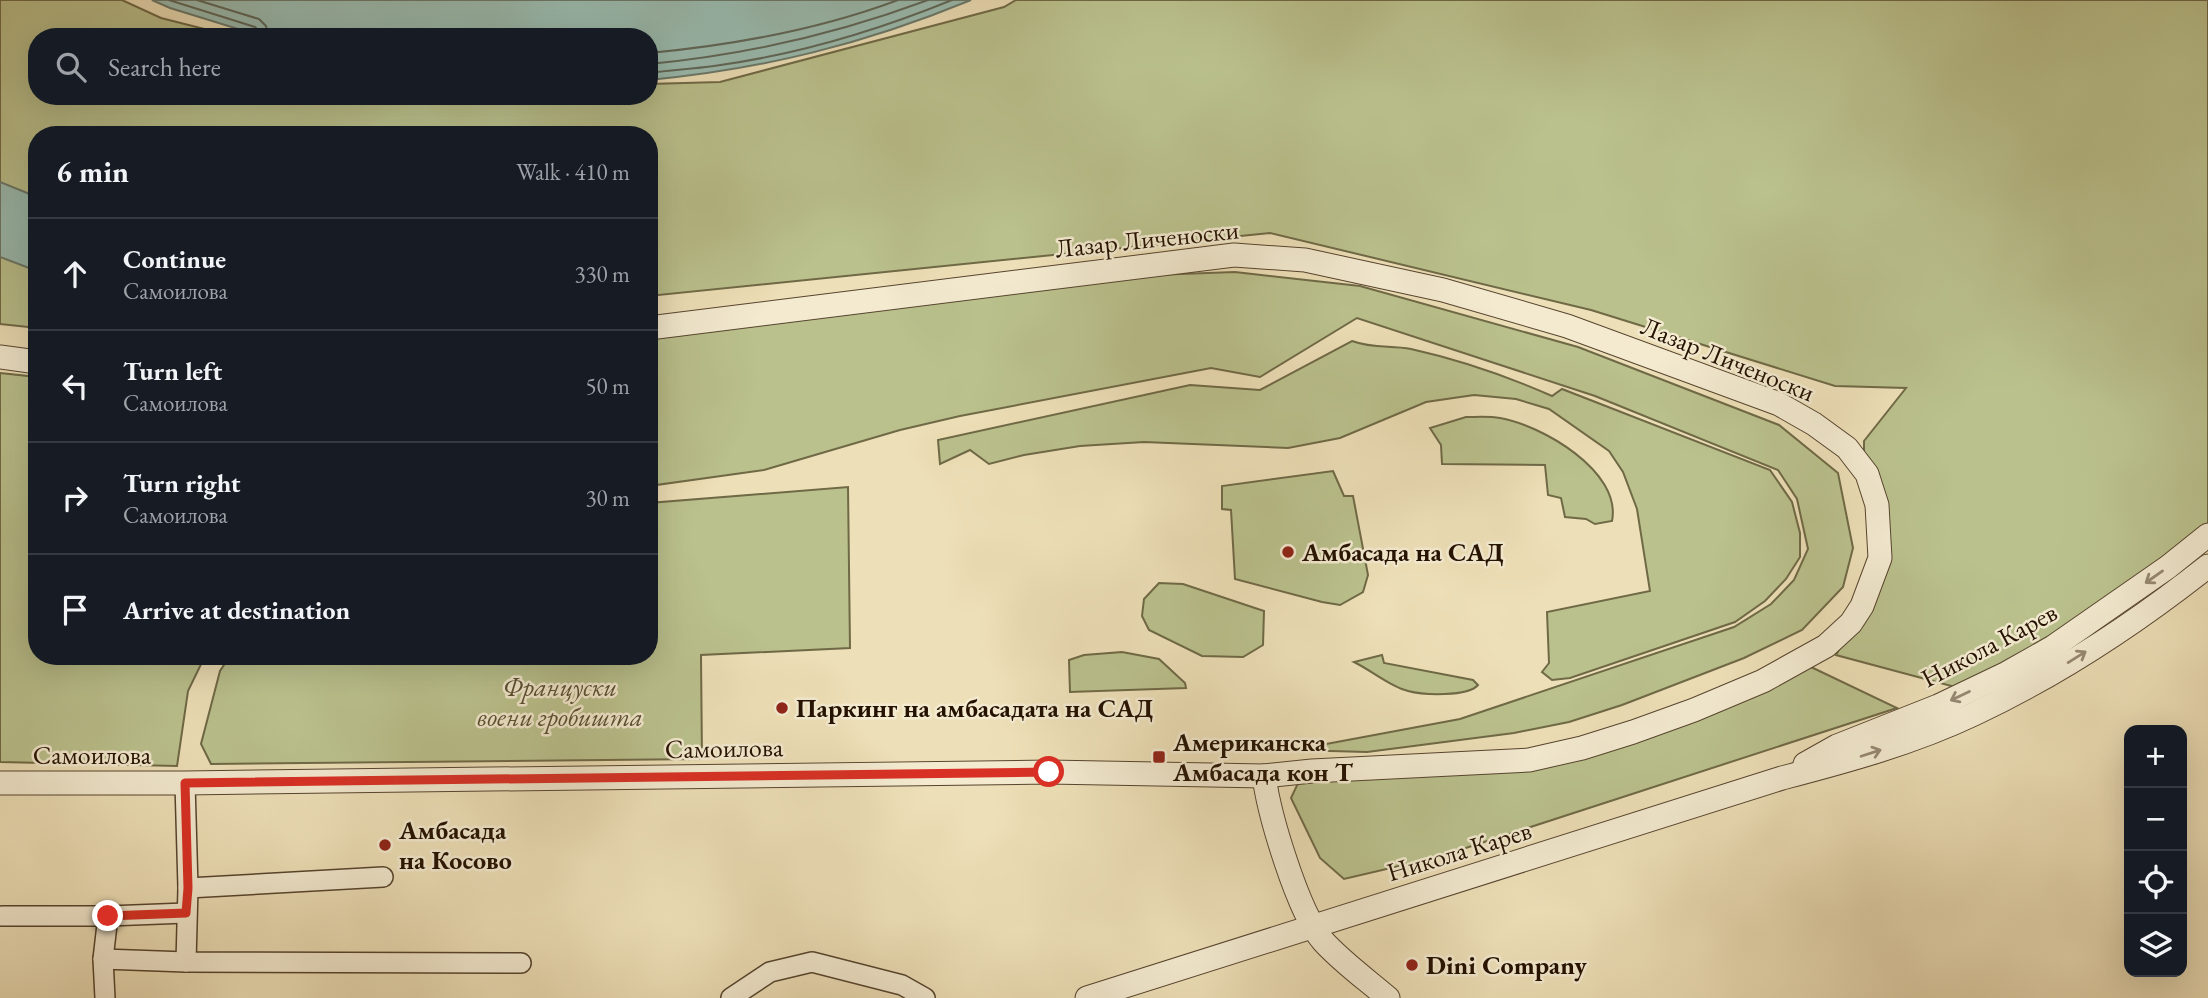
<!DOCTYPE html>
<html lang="en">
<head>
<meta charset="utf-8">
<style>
  :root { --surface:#171b24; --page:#20242c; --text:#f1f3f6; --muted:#9ea1a6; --line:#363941 }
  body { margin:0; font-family:"EB Garamond",serif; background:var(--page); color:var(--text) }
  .controls { position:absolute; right:21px; bottom:21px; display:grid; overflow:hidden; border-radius:14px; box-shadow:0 7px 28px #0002 }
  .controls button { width:63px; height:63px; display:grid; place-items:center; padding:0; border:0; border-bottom:2px solid var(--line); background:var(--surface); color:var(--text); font:35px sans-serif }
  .stop { position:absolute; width:21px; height:21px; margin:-16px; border:5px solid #d93025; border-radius:50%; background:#fff }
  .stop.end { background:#d93025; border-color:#fff; box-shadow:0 2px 7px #0008 }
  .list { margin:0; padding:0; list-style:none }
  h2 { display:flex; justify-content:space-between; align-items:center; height:91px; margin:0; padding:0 28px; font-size:30px }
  h2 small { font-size:23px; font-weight:400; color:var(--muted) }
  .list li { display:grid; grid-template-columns:46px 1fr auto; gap:21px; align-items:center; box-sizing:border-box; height:112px; padding:0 28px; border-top:2px solid var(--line) }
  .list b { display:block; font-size:26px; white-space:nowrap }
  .list p { margin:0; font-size:23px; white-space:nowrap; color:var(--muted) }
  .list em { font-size:23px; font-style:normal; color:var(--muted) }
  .icon { flex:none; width:38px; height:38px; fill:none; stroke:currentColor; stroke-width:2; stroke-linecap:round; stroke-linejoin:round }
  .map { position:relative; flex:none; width:2208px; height:998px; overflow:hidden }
  .search { position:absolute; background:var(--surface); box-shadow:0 7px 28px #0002; left:28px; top:28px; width:630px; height:77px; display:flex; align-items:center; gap:18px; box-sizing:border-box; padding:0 24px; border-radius:28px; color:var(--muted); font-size:26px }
  .panel { position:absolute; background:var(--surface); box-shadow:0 7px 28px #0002; left:28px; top:126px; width:630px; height:539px; border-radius:28px }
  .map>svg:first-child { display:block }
  .green { fill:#bac18d; stroke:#6f6946; stroke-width:2 }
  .water { fill:#99bcb1; stroke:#6a786a; stroke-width:2 }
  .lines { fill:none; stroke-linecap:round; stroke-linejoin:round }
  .shore { stroke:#5e6658; stroke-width:2 }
  .minor-casing { stroke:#56442e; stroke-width:22 }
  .tertiary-casing { stroke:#56442e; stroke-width:25 }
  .minor { stroke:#f3ead0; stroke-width:19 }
  .tertiary { stroke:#f3ead0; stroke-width:23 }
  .oneway { stroke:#968872 }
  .route { stroke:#d93025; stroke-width:9 }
  .poi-dot { fill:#8f2418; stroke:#f3ead0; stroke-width:2.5 }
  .labels { text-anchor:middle; stroke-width:5; stroke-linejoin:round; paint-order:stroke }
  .street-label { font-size:26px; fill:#241100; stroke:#f3ead0 }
  .poi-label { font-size:26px; font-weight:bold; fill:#241100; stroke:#f3ead0; text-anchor:start }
  .park-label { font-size:26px; font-style:italic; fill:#584f31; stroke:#f3ead0 }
</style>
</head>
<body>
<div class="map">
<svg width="2208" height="998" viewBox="0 0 2208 998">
  <rect width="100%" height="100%" fill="#eddfb7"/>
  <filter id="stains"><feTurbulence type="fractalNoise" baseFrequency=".00286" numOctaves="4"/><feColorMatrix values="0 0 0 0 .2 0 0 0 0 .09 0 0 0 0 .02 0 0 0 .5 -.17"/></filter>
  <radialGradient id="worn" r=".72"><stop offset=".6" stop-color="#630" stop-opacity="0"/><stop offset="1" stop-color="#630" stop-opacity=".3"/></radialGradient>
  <g class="green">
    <path d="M0,0H122L161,18L236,37H37V96H649V84L720,82L1004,7L1016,0H2208V529L2035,649L1955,687L1836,655L1887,567L1864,463V441L1906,388L1835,386L1591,310L1270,233L649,296V135H37V328L0,324Z"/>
    <path d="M1235,272L1360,286L1578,347L1779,425L1838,473L1853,548L1843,587L1802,630L1744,658L1622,705L1569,722L1514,733L1367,752L1294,750L1460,719L1734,627L1771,604L1794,580L1808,549L1797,499L1778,470L1595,396L1357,318L1260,377L1211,368L960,416L900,430L764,470L649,486V339L1098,277Z"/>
    <path d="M1352,341C1374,349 1390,345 1411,349C1456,359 1509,377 1552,396L1562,389L1770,470L1792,502L1800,533V557L1786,579L1765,601L1735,622L1570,678L1552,680L1542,672L1549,663L1547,612L1650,591L1637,509L1623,472L1609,451L1549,409L1516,399L1474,395L1426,402L1340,438L1288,448L1144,442L1080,446L1024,455L989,464L970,450L940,464L938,440L1190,385L1260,390Z"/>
    <path d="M0,373L37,377V656H205L188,691L177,766L0,762Z"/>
    <path d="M1466,417C1477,417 1489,416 1500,418C1541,425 1622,471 1612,521L1595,524L1586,519L1565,517L1561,498L1548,495L1545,465L1442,464L1441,445L1430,428Z"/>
    <path d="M1333,471L1344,496H1353L1368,575L1363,592L1340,605L1322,602L1235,579L1231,510L1222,509V486Z"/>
    <path d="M848,487L850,648L701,655L702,759L211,764L201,744L220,671L230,656H649V503Z"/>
    <path d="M1159,583L1183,584L1264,611L1263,645L1243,657L1202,656L1149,630L1142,616L1144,599Z"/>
    <path d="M1122,652L1159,659L1185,683L1186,688L1070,692L1069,660L1084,655Z"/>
    <path d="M1382,655L1384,663L1473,680L1478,685C1468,697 1423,695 1408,691C1390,687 1371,670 1354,662Z"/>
    <path d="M1811,667L1897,708L1438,857L1344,879L1320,858L1291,798L1300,779L1540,766Z"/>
  </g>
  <g class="water">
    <path d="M152,0H971C864,44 764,69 649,80V37H264L170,8Z"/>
    <path d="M0,182L37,197V271L0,257Z"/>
  </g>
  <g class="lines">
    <g class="shore">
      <path d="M169,0L255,27L259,31L260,37"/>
      <path d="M197,0L259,19L266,26L269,37"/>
      <path d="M649,53C734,45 818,30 898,0"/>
      <path d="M649,64C745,55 837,34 928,0"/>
      <path d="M649,73C671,70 692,69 714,66C795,55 876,31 952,0"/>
    </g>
    <defs>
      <g id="minor">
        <path d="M185,783L188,888L186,962"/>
        <path d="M188,888L383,877"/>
        <path d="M2,916H108L186,913"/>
        <path d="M103,959L186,962L521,963"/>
        <path d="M105,998L103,959L108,916"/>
        <path d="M731,998L770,972L812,962L902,985L925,998"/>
      </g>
      <g id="tertiary">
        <path d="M0,357L37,362"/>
        <path d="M1805,764L1837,746L1938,706L2007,673L2053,647L2168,567L2208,535"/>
        <path d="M1264,776C1269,815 1298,912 1323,941C1342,962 1367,980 1388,998"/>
        <path d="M0,783H185L1049,772L1264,776L1312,771L1529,760L1582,748L1633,732L1694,710L1763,681L1826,646L1851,623L1862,606L1880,558L1877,505L1867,474L1847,448L1814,424L1779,404L1567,326L1443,290L1305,260L1234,255L649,328"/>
        <path d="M1087,998L1782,778C1847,761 1913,743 1974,714C2057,675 2136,623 2208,566"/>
      </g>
    </defs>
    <use href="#minor" class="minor-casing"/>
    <use href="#tertiary" class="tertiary-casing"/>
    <use href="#minor" class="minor"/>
    <use href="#tertiary" class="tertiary"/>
  </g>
  <defs><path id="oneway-shaft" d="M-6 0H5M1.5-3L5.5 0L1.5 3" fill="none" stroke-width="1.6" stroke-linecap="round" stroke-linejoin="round" transform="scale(1.75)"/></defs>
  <g class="oneway">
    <use href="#oneway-shaft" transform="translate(2154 577) rotate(145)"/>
    <use href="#oneway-shaft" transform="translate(2077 657) rotate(-32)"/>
    <use href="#oneway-shaft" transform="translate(1960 696) rotate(154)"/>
    <use href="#oneway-shaft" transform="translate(1871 753) rotate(-18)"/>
  </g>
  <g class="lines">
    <path class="route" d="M108,916L186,913L188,888L185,783L1049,772"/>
  </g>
  <g class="poi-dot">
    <circle cx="1288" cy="552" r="7"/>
    <circle cx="782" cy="708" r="7"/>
    <rect x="1152" y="750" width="14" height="14" rx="3.5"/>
    <circle cx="385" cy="845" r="7"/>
    <circle cx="1412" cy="965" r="7"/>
  </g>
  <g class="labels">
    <g class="street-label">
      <text transform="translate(1147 239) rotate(-6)" y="9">Лазар Личеноски</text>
      <text transform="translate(1728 359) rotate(22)" y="9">Лазар Личеноски</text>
      <text transform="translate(1989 645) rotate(-28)" y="9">Никола Карев</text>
      <text transform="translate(724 748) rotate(-1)" y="9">Самоилова</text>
      <text x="92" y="764">Самоилова</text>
      <text transform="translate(1459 851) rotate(-17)" y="9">Никола Карев</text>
    </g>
    <g class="poi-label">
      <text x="1302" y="561">Амбасада на САД</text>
      <text x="796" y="717">Паркинг на амбасадата на САД</text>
      <text x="1173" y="751">Американска<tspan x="1173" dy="30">Амбасада кон Т</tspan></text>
      <text x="399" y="839">Амбасада<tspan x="399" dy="30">на Косово</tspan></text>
      <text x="1426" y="974">Dini Company</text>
    </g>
    <g class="park-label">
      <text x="560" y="696">Француски<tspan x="560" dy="30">воени гробишта</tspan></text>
    </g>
  </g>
  <rect width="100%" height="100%" filter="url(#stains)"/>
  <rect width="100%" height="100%" fill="url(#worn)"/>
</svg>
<div class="controls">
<button>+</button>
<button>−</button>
<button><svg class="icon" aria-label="locate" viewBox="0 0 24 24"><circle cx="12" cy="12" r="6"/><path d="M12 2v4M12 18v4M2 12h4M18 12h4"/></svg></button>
<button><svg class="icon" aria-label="layers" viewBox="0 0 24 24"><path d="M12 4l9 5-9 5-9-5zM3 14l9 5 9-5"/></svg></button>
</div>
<div class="stop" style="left:1049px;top:772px"></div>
<div class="stop end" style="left:108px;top:916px"></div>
<div class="search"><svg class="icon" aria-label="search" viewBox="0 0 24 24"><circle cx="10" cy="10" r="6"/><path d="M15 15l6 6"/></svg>Search here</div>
<section class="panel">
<h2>6 min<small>Walk · 410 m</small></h2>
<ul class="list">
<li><svg class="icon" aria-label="ahead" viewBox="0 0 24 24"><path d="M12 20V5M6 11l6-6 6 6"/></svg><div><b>Continue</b><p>Самоилова</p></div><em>330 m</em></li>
<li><svg class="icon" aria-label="left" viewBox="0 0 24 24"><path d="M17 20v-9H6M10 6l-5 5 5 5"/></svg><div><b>Turn left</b><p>Самоилова</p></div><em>50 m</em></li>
<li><svg class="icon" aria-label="right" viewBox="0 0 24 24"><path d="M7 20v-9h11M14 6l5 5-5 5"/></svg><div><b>Turn right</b><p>Самоилова</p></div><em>30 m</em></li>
<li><svg class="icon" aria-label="arrive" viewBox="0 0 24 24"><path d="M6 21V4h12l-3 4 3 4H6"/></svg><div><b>Arrive at destination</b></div></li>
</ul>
</section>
</div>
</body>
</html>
